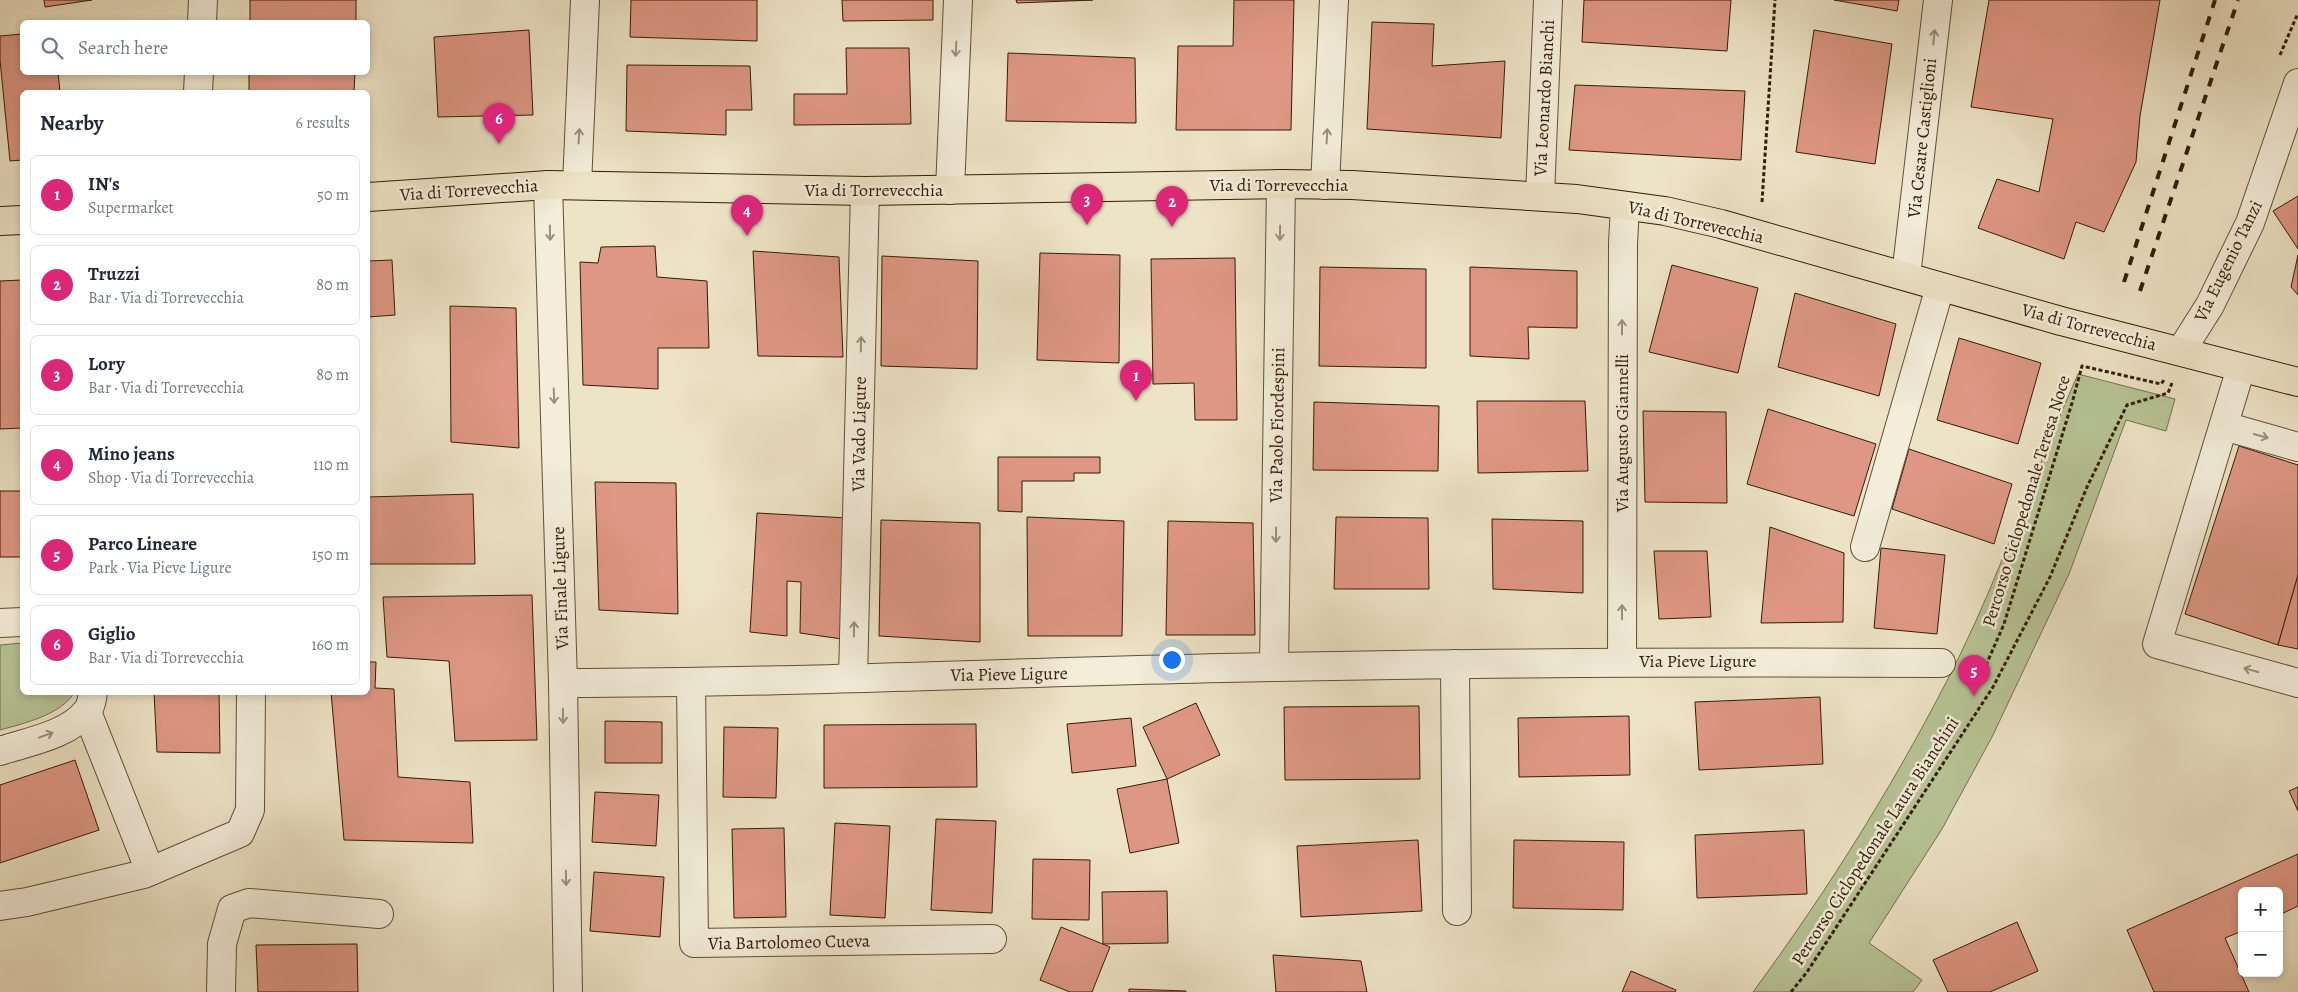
<!DOCTYPE html>
<html lang="en">
<head>
<meta charset="utf-8">
<style>
  :root { --surface:#fff; --page:#f2f2f3; --text:#1f2937; --muted:#747a83; --line:#e0e1e3; --accent:#db2777 }
  body { margin:0; font-family:Alegreya,serif; background:var(--page); color:var(--text) }
  .controls { position:absolute; right:15px; bottom:15px; display:grid; overflow:hidden; border-radius:8px; box-shadow:0 2px 8px #0003 }
  .controls button { width:45px; height:45px; display:grid; place-items:center; padding:0; border:0; border-bottom:1px solid var(--line); background:var(--surface); color:var(--text); font:25px sans-serif }
  .you { position:absolute; left:1171px; top:659px; width:18px; height:18px; margin:-12px; border:4px solid #fff; border-radius:50%; background:#1a73e8; box-shadow:0 0 0 8px #1a73e833 }
  .badge { display:grid; place-items:center; width:32px; height:32px; border-radius:50%; background:var(--accent); color:#fff; font-size:16px; font-weight:700 }
  .pin { position:absolute; translate:-50% -41px; filter:drop-shadow(0 1px 2px #0008) }
  .pin::after { content:''; position:absolute; top:26px; width:18px; height:15px; background:inherit; clip-path:polygon(0 0,100% 0,50% 100%) }
  .list { margin:0; padding:0; list-style:none }
  h2 { display:flex; justify-content:space-between; align-items:center; height:65px; margin:0; padding:0 20px; font-size:21px }
  h2 small { font-size:16px; font-weight:400; color:var(--muted) }
  .list li { display:grid; grid-template-columns:32px 1fr auto; gap:15px; align-items:center; box-sizing:border-box; height:80px; margin:0 10px 10px; padding:0 10px; border:1px solid var(--line); border-radius:8px }
  .list b { display:block; font-size:19px; white-space:nowrap }
  .list p { margin:0; font-size:16px; white-space:nowrap; color:var(--muted) }
  .list em { font-size:16px; font-style:normal; color:var(--muted) }
  .icon { flex:none; width:28px; height:28px; fill:none; stroke:currentColor; stroke-width:2; stroke-linecap:round; stroke-linejoin:round }
  .map { position:relative; flex:none; width:2298px; height:992px; overflow:hidden }
  .search { position:absolute; background:var(--surface); box-shadow:0 2px 8px #0003; left:20px; top:20px; width:350px; height:55px; display:flex; align-items:center; gap:12px; box-sizing:border-box; padding:0 18px; border-radius:8px; color:var(--muted); font-size:19px }
  .panel { position:absolute; background:var(--surface); box-shadow:0 2px 8px #0003; left:20px; top:90px; width:350px; height:605px; border-radius:8px }
  .map>svg:first-child { display:block }
  .green { fill:#b7c496; stroke:#76704e }
  .building { fill:#de9784; stroke:#341c05 }
  .lines { fill:none; stroke-linecap:round; stroke-linejoin:round }
  .minor-casing { stroke:#624e35; stroke-width:30 }
  .major-casing { stroke:#341c05; stroke-width:30 }
  .path { stroke:#341c05; stroke-width:3; stroke-dasharray:4 2.5; stroke-linecap:butt }
  .minor { stroke:#f3edda; stroke-width:28 }
  .major { stroke:#ede3c6; stroke-width:28 }
  .rail { stroke:#341c05; stroke-width:4; stroke-dasharray:9 9; stroke-linecap:butt }
  .oneway { stroke:#9d8f7a }
  .labels { text-anchor:middle; stroke-width:5; stroke-linejoin:round; paint-order:stroke }
  .street-label { font-size:18px; fill:#341c05; stroke:#f3edda }
</style>
</head>
<body>
<div class="map">
<svg width="2298" height="992" viewBox="0 0 2298 992">
  <rect width="100%" height="100%" fill="#ede3c6"/>
  <filter id="stains"><feTurbulence type="fractalNoise" baseFrequency=".004" numOctaves="4"/><feColorMatrix values="0 0 0 0 .2 0 0 0 0 .09 0 0 0 0 .02 0 0 0 .5 -.17"/></filter>
  <radialGradient id="worn" r=".72"><stop offset=".6" stop-color="#630" stop-opacity="0"/><stop offset="1" stop-color="#630" stop-opacity=".3"/></radialGradient>
  <g class="green">
    <path d="M2078,374L2175,399L2166,431L2126,420L2069,574L1992,737L1942,829L1869,943L1922,980L1913,992H1753C1831,886 1900,775 1959,657C2004,565 2036,468 2078,374Z"/>
    <path d="M22,643V692L74,693C60,715 25,723 0,730V645Z"/>
  </g>
  <g class="building">
    <path d="M44,0H92L45,7Z"/>
    <rect x="250" y="0" width="106" height="22"/>
    <path d="M631,0H757V41L630,37Z"/>
    <path d="M842,0H933V20L843,21Z"/>
    <path d="M1016,0H1093L1017,3Z"/>
    <path d="M1234,0H1294L1291,130H1176L1178,46H1233Z"/>
    <path d="M1584,0H1731L1727,51L1582,42Z"/>
    <path d="M1834,0H1899L1897,11Z"/>
    <path d="M1989,0H2160L2140,116L2136,162L2104,232L2076,222L2064,259L1978,228L1997,179L2039,192L2053,119L1971,107Z"/>
    <path d="M1372,22L1434,24L1432,66L1505,61L1501,138L1367,129Z"/>
    <path d="M529,30L533,115L438,117L434,37Z"/>
    <path d="M1814,30L1892,44L1875,164L1796,152Z"/>
    <path d="M22,34V72H58L60,92H22V160L10,161L0,60V36Z"/>
    <path d="M846,48H909L911,124L794,125V94H847Z"/>
    <path d="M1008,53L1135,58L1136,123L1006,121Z"/>
    <path d="M627,65L750,66L752,110H726V135L626,131Z"/>
    <path d="M249,72H355L354,92H249Z"/>
    <path d="M1575,85L1745,91L1741,160L1569,150Z"/>
    <path d="M2298,196V249L2273,211Z"/>
    <path d="M655,246L657,277L707,281L709,348H658V389L583,385L580,262L598,263L601,247Z"/>
    <path d="M753,251L839,257L843,357L758,356Z"/>
    <path d="M1040,253L1120,255L1119,363L1037,360Z"/>
    <path d="M2298,255V295L2291,287Z"/>
    <path d="M882,256L978,261L977,369L881,366Z"/>
    <path d="M1235,258L1237,420H1195L1194,383L1153,384L1151,259Z"/>
    <path d="M392,260L395,315L368,317V261Z"/>
    <path d="M1672,265L1758,288L1738,373L1649,352Z"/>
    <path d="M1320,267L1426,269V368L1319,366Z"/>
    <path d="M1470,267L1577,271V328L1528,327L1529,359L1470,356Z"/>
    <path d="M22,280V428L0,429V281Z"/>
    <path d="M1795,293L1896,324L1879,396L1778,367Z"/>
    <path d="M450,306L516,308L519,448L451,442Z"/>
    <path d="M1959,338L2041,363L2018,444L1937,420Z"/>
    <path d="M1477,401H1585L1588,471L1478,473Z"/>
    <path d="M1314,402L1439,406L1438,471L1313,470Z"/>
    <path d="M1768,409L1876,444L1854,516L1747,484Z"/>
    <path d="M1643,411L1726,412L1727,503L1645,502Z"/>
    <path d="M2239,446L2298,465V575L2278,645L2185,614Z"/>
    <path d="M1909,449L2012,484L1994,544L1892,509Z"/>
    <path d="M998,457H1100V473H1074V481H1022V512L998,511Z"/>
    <path d="M595,482L676,483L678,614L599,610Z"/>
    <rect x="0" y="491" width="22" height="66"/>
    <path d="M473,494L475,564H368V497Z"/>
    <path d="M757,513L847,518L842,639L800,633L801,582L787,581V636L750,632Z"/>
    <path d="M1027,517L1124,521L1122,636H1028Z"/>
    <path d="M1336,517L1428,518L1429,589H1334Z"/>
    <path d="M1492,519L1583,521V593L1493,589Z"/>
    <path d="M881,520L980,523V642L879,636Z"/>
    <path d="M1168,521L1253,523L1255,635H1166Z"/>
    <path d="M1770,527L1844,553L1843,622L1761,623Z"/>
    <path d="M1881,548L1945,555L1937,634L1874,628Z"/>
    <path d="M1654,551H1707L1711,617L1659,619Z"/>
    <path d="M2298,575V649L2278,645Z"/>
    <path d="M532,595L537,740L455,741L449,661L387,657L383,597Z"/>
    <path d="M368,662H376L375,688L394,689L398,777L470,782L473,843L344,840L331,692H368Z"/>
    <path d="M154,692H219L220,753L157,752Z"/>
    <path d="M1820,697L1823,764L1699,770L1695,702Z"/>
    <path d="M1196,703L1220,755L1167,779L1143,727Z"/>
    <path d="M1419,706L1420,779L1285,780L1284,707Z"/>
    <path d="M1629,716L1630,775L1519,777L1518,718Z"/>
    <path d="M1131,718L1136,766L1072,773L1067,724Z"/>
    <path d="M605,721L662,722V763H605Z"/>
    <path d="M976,724L977,787L824,788V725Z"/>
    <path d="M724,727L778,728L776,798L723,797Z"/>
    <path d="M75,760L99,830L0,863V785Z"/>
    <path d="M1167,779L1179,843L1130,853L1117,789Z"/>
    <path d="M2298,787V811L2289,791Z"/>
    <path d="M595,792L659,795L656,846L592,842Z"/>
    <path d="M936,819L996,821L992,913L931,910Z"/>
    <path d="M835,823L890,826L885,918L830,915Z"/>
    <path d="M784,828L786,917L734,918L732,829Z"/>
    <path d="M1804,830L1807,894L1697,898L1695,835Z"/>
    <path d="M1418,840L1422,911L1301,917L1297,846Z"/>
    <path d="M1514,840L1624,842L1623,910L1513,908Z"/>
    <path d="M2298,854V906L2279,915V891H2242V931L2225,938L2249,992H2154L2127,930Z"/>
    <path d="M1033,859L1090,860L1089,920L1032,919Z"/>
    <path d="M594,872L664,877L660,937L590,931Z"/>
    <path d="M1167,891L1168,943L1103,944L1102,892Z"/>
    <path d="M2017,922L2038,971L1990,992H1948L1933,960Z"/>
    <path d="M1061,927L1110,947L1092,992H1070L1040,980Z"/>
    <path d="M357,944L358,992H258L256,945Z"/>
    <path d="M1273,955L1361,961L1367,992H1276Z"/>
    <path d="M1631,971L1676,990L1675,992H1622Z"/>
    <path d="M1129,989L1186,991V992H1129Z"/>
  </g>
  <g class="lines">
    <defs>
      <g id="minor">
        <path d="M202,22L203,0"/>
        <path d="M198,92L199,72"/>
        <path d="M548,185L563,683L568,992"/>
        <path d="M577,185L585,0"/>
        <path d="M1325,185L1334,0"/>
        <path d="M950,190L958,0"/>
        <path d="M1540,196L1548,0"/>
        <path d="M1906,276L1938,0"/>
        <path d="M2181,351L2210,305L2250,223L2298,83"/>
        <path d="M2241,368L2157,644L2298,683"/>
        <path d="M2224,426L2298,447"/>
        <path d="M1865,547L1940,287"/>
        <path d="M0,623L22,622"/>
        <path d="M1622,661L1623,244L1625,206"/>
        <path d="M1455,664L1457,911"/>
        <path d="M1274,667L1281,184"/>
        <path d="M853,678L865,191"/>
        <path d="M563,683C800,683 1038,671 1276,667C1498,662 1719,662 1941,663"/>
        <path d="M691,683L694,943L992,939"/>
        <path d="M87,712L150,871"/>
        <path d="M0,751C27,742 69,735 87,711C91,706 92,699 93,692"/>
        <path d="M0,906L27,902L144,874L240,833L250,810L251,692"/>
        <path d="M221,992L222,944L232,909L249,903L379,914"/>
      </g>
      <g id="major">
        <path d="M368,197L548,185L865,191L1281,184L1352,185L1577,199L1665,211L1721,224L2061,321L2298,382"/>
        <path d="M0,221L22,220"/>
      </g>
    </defs>
    <use href="#minor" class="minor-casing"/>
    <use href="#major" class="major-casing"/>
    <g class="path">
      <path d="M2280,55L2298,13"/>
      <path d="M1762,202L1775,0"/>
      <path d="M1971,670L1983,672L2004,624L2072,403L2082,366L2161,384L2164,380"/>
      <path d="M1791,992L1807,972L1993,687L2050,577L2087,487L2127,405L2168,393L2172,383"/>
    </g>
    <use href="#minor" class="minor"/>
    <use href="#major" class="major"/>
    <g class="rail">
      <path d="M2124,282L2215,0"/>
      <path d="M2140,291L2238,0"/>
    </g>
  </g>
  <defs><path id="oneway-shaft" d="M-6 0H5M1.5-3L5.5 0L1.5 3" fill="none" stroke-width="1.6" stroke-linecap="round" stroke-linejoin="round" transform="scale(1.25)"/></defs>
  <g class="oneway">
    <use href="#oneway-shaft" transform="translate(1934 37) rotate(-84)"/>
    <use href="#oneway-shaft" transform="translate(956 49) rotate(93)"/>
    <use href="#oneway-shaft" transform="translate(579 136) rotate(-87)"/>
    <use href="#oneway-shaft" transform="translate(1327 136) rotate(-87)"/>
    <use href="#oneway-shaft" transform="translate(550 233) rotate(89)"/>
    <use href="#oneway-shaft" transform="translate(1280 233) rotate(91)"/>
    <use href="#oneway-shaft" transform="translate(1622 327) rotate(-90)"/>
    <use href="#oneway-shaft" transform="translate(861 344) rotate(-89)"/>
    <use href="#oneway-shaft" transform="translate(554 396) rotate(88)"/>
    <use href="#oneway-shaft" transform="translate(2261 436) rotate(16)"/>
    <use href="#oneway-shaft" transform="translate(1276 535) rotate(91)"/>
    <use href="#oneway-shaft" transform="translate(1622 612) rotate(-90)"/>
    <use href="#oneway-shaft" transform="translate(854 629) rotate(-89)"/>
    <use href="#oneway-shaft" transform="translate(2251 670) rotate(-165)"/>
    <use href="#oneway-shaft" transform="translate(563 716) rotate(89)"/>
    <use href="#oneway-shaft" transform="translate(46 735) rotate(-20)"/>
    <use href="#oneway-shaft" transform="translate(566 878) rotate(89)"/>
  </g>
  <g class="labels">
    <g class="street-label">
      <text transform="translate(1544 98) rotate(-87)" y="6">Via Leonardo Bianchi</text>
      <text transform="translate(1922 138) rotate(-84)" y="6">Via Cesare Castiglioni</text>
      <text x="1279" y="191">Via di Torrevecchia</text>
      <text transform="translate(469 190) rotate(-4)" y="6">Via di Torrevecchia</text>
      <text x="874" y="196">Via di Torrevecchia</text>
      <text transform="translate(1696 222) rotate(13)" y="6">Via di Torrevecchia</text>
      <text transform="translate(2228 261) rotate(-64)" y="6">Via Eugenio Tanzi</text>
      <text transform="translate(2089 327) rotate(15)" y="6">Via di Torrevecchia</text>
      <text transform="translate(1277 425) rotate(-89)" y="6">Via Paolo Fiordespini</text>
      <text transform="translate(1622 433) rotate(-90)" y="6">Via Augusto Giannelli</text>
      <text transform="translate(859 434) rotate(-89)" y="6">Via Vado Ligure</text>
      <text transform="translate(2026 501) rotate(-73)" y="6">Percorso Ciclopedonale Teresa Noce</text>
      <text transform="translate(560 588) rotate(-92)" y="6">Via Finale Ligure</text>
      <text x="1698" y="667">Via Pieve Ligure</text>
      <text transform="translate(1009 674) rotate(-1)" y="6">Via Pieve Ligure</text>
      <text transform="translate(1875 841) rotate(-57)" y="6">Percorso Ciclopedonale Laura Bianchini</text>
      <text transform="translate(789 942) rotate(-1)" y="6">Via Bartolomeo Cueva</text>
    </g>
  </g>
  <rect width="100%" height="100%" filter="url(#stains)"/>
  <rect width="100%" height="100%" fill="url(#worn)"/>
</svg>
<div class="controls">
<button>+</button>
<button>−</button>
</div>
<div class="you"></div>
<div class="pin badge" style="left:1136px;top:401px">1</div>
<div class="pin badge" style="left:1172px;top:227px">2</div>
<div class="pin badge" style="left:1087px;top:225px">3</div>
<div class="pin badge" style="left:747px;top:236px">4</div>
<div class="pin badge" style="left:1974px;top:696px">5</div>
<div class="pin badge" style="left:499px;top:144px">6</div>
<div class="search"><svg class="icon" aria-label="search" viewBox="0 0 24 24"><circle cx="10" cy="10" r="6"/><path d="M15 15l6 6"/></svg>Search here</div>
<section class="panel">
<h2>Nearby<small>6 results</small></h2>
<ul class="list">
<li><span class="badge">1</span><div><b>IN's</b><p>Supermarket</p></div><em>50 m</em></li>
<li><span class="badge">2</span><div><b>Truzzi</b><p>Bar · Via di Torrevecchia</p></div><em>80 m</em></li>
<li><span class="badge">3</span><div><b>Lory</b><p>Bar · Via di Torrevecchia</p></div><em>80 m</em></li>
<li><span class="badge">4</span><div><b>Mino jeans</b><p>Shop · Via di Torrevecchia</p></div><em>110 m</em></li>
<li><span class="badge">5</span><div><b>Parco Lineare</b><p>Park · Via Pieve Ligure</p></div><em>150 m</em></li>
<li><span class="badge">6</span><div><b>Giglio</b><p>Bar · Via di Torrevecchia</p></div><em>160 m</em></li>
</ul>
</section>
</div>
</body>
</html>
